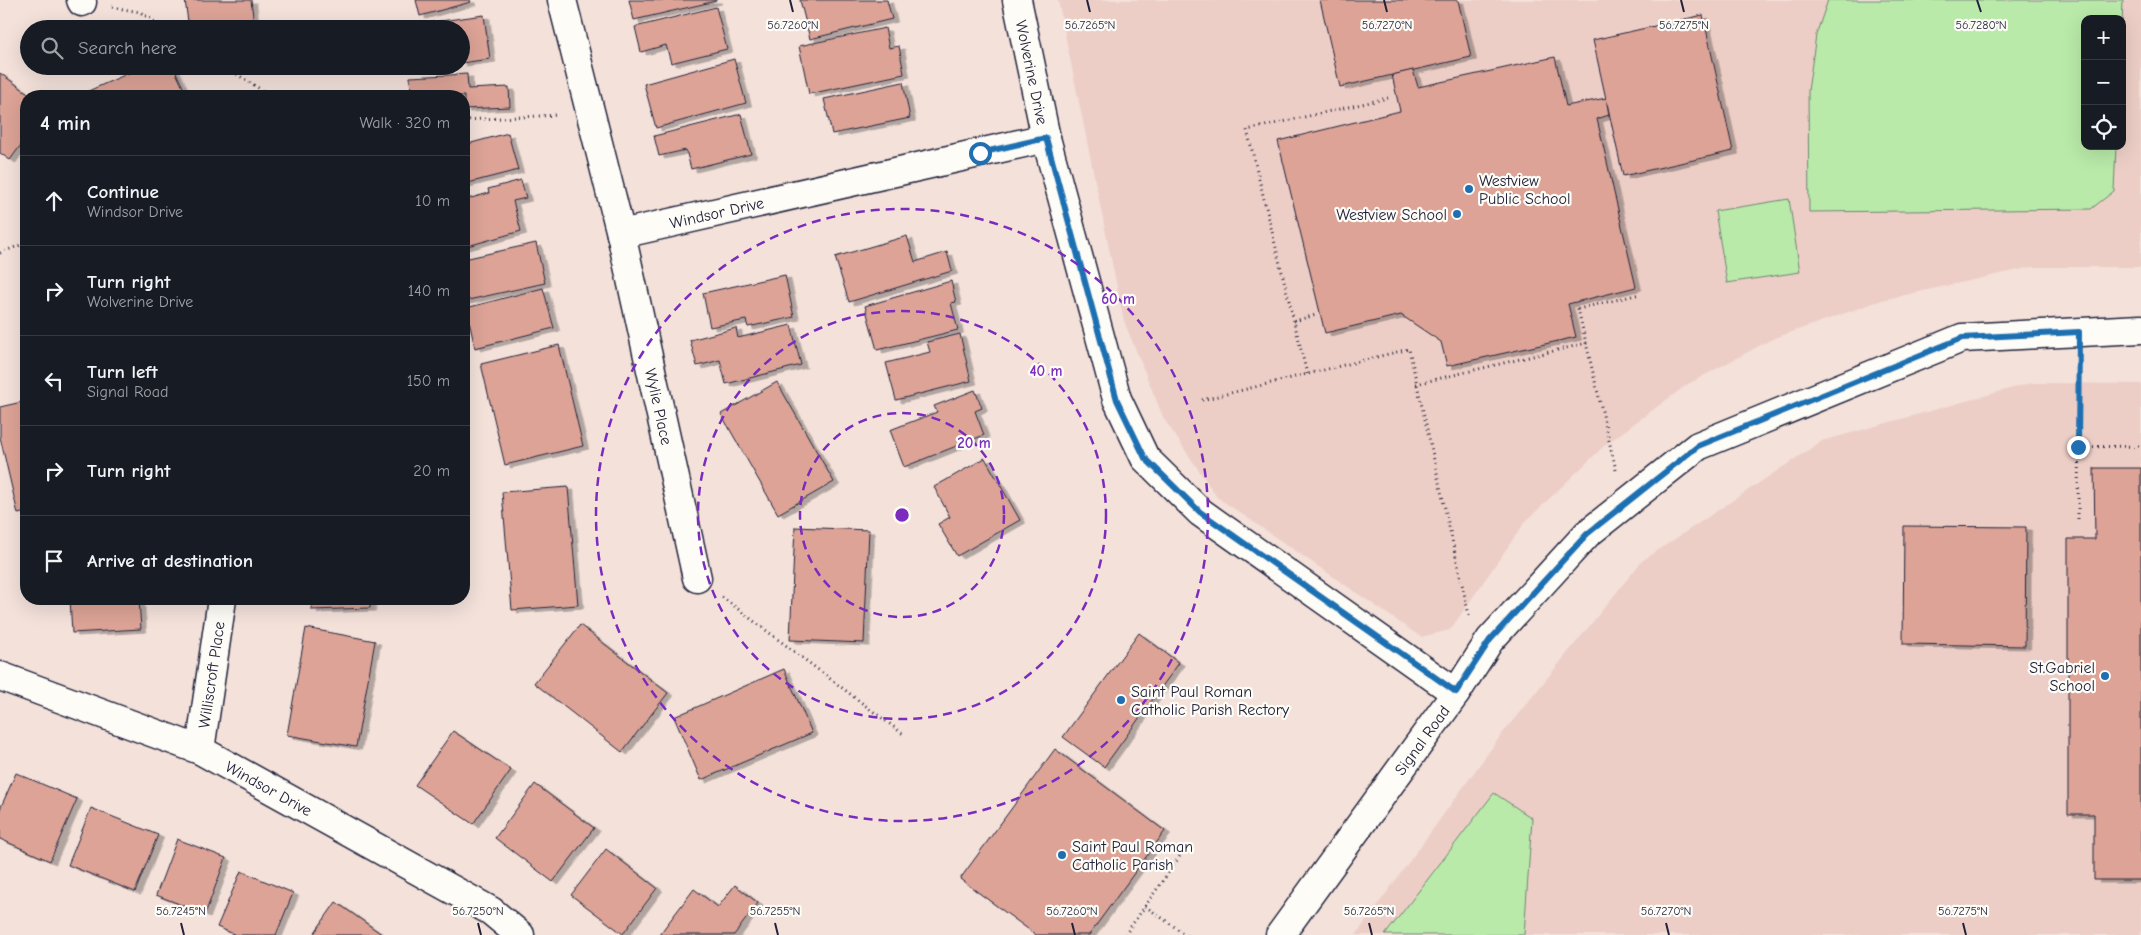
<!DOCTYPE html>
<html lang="en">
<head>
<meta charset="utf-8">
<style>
  :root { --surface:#171b24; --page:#20242c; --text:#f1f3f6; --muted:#9ea1a6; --line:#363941 }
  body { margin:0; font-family:"Comic Neue",sans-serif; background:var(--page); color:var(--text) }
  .controls { position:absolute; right:15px; top:15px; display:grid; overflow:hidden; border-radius:10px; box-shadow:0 5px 20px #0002 }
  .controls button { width:45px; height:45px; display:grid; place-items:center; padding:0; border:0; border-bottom:1px solid var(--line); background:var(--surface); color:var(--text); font:25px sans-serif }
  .stop { position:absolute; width:15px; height:15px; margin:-11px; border:4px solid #1f6fb2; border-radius:50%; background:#fff }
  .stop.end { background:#1f6fb2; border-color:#fff; box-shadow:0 1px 5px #0008 }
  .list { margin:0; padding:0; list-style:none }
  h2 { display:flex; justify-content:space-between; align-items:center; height:65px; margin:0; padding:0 20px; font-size:21px }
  h2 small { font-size:16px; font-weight:400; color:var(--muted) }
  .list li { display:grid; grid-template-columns:32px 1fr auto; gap:15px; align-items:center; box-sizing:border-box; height:90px; padding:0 20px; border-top:1px solid var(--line) }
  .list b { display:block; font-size:19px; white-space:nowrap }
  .list p { margin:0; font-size:16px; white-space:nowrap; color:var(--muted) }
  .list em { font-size:16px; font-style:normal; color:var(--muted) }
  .icon { flex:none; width:28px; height:28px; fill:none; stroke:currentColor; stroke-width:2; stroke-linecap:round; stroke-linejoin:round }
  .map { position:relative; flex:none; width:2141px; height:935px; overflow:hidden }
  .search { position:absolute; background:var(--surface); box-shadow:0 5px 20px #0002; left:20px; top:20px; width:450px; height:55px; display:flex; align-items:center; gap:12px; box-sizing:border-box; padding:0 18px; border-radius:28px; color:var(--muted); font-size:19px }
  .panel { position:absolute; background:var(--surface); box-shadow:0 5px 20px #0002; left:20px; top:90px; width:450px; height:515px; border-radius:20px }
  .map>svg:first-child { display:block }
  .built { fill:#eccec6; fill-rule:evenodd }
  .green { fill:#b9eaa9; stroke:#6e8672 }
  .building { fill:#dca396; stroke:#22223b; filter:url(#shadow) }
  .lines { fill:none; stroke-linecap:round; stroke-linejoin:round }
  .street-casing { stroke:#22223b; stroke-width:31 }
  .secondary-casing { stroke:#22223b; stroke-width:31 }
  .path { stroke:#22223b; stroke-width:3; stroke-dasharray:1 4; stroke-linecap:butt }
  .street { stroke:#fdfcf7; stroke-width:28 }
  .secondary { stroke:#fdfcf7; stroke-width:28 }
  .route { stroke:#1f6fb2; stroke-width:6 }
  .ticks { fill:none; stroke:#22223b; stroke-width:2 }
  .ring { fill:none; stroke:#7b2cbf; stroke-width:2.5; stroke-dasharray:9 6 }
  .poi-dot { fill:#1f6fb2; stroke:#fdfcf7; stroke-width:2 }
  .labels { text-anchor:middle; stroke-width:4.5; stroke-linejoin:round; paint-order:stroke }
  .street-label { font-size:16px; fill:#22223b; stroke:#fdfcf7 }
  .poi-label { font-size:16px; fill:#22223b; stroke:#fdfcf7; text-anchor:start }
  .ticks-label { font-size:12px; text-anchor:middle; fill:#22223b; stroke:#fdfcf7; stroke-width:4.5; stroke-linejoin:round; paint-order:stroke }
  .centre { fill:#7b2cbf; stroke:#fdfcf7; stroke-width:2.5 }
  .ring-label { font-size:15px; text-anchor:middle; font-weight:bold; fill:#7b2cbf; stroke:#fdfcf7; stroke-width:4.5; stroke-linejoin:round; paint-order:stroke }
</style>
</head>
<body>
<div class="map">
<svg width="2141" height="935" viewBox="0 0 2141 935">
  <defs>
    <filter id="shadow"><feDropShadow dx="5.5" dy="3" stdDeviation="0" flood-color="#0004"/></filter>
  </defs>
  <rect width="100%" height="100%" fill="#f3e1da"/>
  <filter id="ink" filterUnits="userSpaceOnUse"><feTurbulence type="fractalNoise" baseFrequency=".02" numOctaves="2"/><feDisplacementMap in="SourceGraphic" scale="10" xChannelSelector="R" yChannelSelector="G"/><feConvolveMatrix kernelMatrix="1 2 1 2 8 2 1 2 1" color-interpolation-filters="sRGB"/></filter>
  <g filter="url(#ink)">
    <g class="built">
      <path d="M1058,0H2141V267H2032L1882,300L1772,339L1688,384L1605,445L1525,522L1450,630L1421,637L1217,497L1164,419L1124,321ZM2085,19H2122V146H2085Z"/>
      <path d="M2031,383L2141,384V935H1356L1502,734L1642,561L1822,441Z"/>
    </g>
    <g class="green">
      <path d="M1828,0H2123L2122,25V19H2085V146H2116L2114,191L2091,209L1809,212L1808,91L1816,35Z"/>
      <path d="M1789,199L1800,272L1727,283L1715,211Z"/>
      <path d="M1494,793L1532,818L1524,935H1385Z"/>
    </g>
    <g class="building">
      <path d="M185,0H251L254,24L216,29H189Z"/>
      <path d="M416,0H470L471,2L420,16Z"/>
      <path d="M629,0H716V1L634,20Z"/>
      <path d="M800,0H887L892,19L810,39Z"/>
      <path d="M1320,0H1458L1471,57L1340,87Z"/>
      <path d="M716,7L727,49L671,63L666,45L641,52L635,27Z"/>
      <path d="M484,15L490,59L461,63V29H420L419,24Z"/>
      <path d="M1703,15L1733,151L1623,176L1593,40Z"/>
      <path d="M885,28L889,48L899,46L904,74L809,94L799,46Z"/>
      <path d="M1555,57L1566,106L1606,98L1609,115L1597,119L1636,287L1568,304L1576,337L1447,366L1441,342L1401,315L1325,333L1278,141L1400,111L1392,75L1413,70L1418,87Z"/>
      <path d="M734,59L746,103L656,128L644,84Z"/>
      <path d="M145,66H173L187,96H77Z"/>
      <path d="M0,73L32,96H26V138L10,160L0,153Z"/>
      <path d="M467,74L468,89L509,87L510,107L464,109V96H411L410,77Z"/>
      <path d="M903,82L910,118L832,134L824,99Z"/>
      <path d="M741,114L751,154L691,169L686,150L659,156L654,136Z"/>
      <path d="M508,133L518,170L464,184V145Z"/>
      <path d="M521,180L526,198L513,201L521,231L464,247V200L489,193L488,189Z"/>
      <path d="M907,236L915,262L947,252L952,271L849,302L835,257Z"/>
      <path d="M536,243L545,283L464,301V259Z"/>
      <path d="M785,275L794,317L748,327L746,320L710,327L703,293Z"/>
      <path d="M951,281L956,302L951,303L958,330L877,350L865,306Z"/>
      <path d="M543,288L554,328L475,348L466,308Z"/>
      <path d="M791,325L801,365L726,384L720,360L697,366L690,340L736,328L738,338Z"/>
      <path d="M960,334L971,381L896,400L886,363L930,352L927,342Z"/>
      <path d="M559,345L583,446L505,465L481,364Z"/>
      <path d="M777,382L834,482L778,514L721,414Z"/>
      <path d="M975,390L982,408L975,411L984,435L904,467L890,430L937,412L934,406Z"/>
      <path d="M26,401V512L18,514L0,437V407Z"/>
      <path d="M985,458L1020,520L957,556L938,524L950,517L934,487Z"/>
      <path d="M2094,468H2141V880H2094V814H2068V539H2095Z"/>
      <path d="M568,487L578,605L512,610L502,492Z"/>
      <path d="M1904,526L2026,527L2025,646L1903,644Z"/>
      <path d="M795,527L869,530L864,643L790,640Z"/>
      <path d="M70,599H139L141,629L72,633Z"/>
      <path d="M312,599H370V608L312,610Z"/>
      <path d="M580,625L668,693L622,752L534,683Z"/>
      <path d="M306,628L375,641L356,747L287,735Z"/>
      <path d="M1139,633L1179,663L1104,767L1063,737Z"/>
      <path d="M784,669L812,733L701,780L674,717Z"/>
      <path d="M453,731L511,770L473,824L415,785Z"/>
      <path d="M1055,749L1165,831L1089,935H1036L960,879Z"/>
      <path d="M16,773L77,799L50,861L0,839V809Z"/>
      <path d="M535,784L594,828L553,882L495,838Z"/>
      <path d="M91,808L158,835L135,892L68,865Z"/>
      <path d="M177,839L226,858L205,914L156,895Z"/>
      <path d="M606,849L657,888L623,934L571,895Z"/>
      <path d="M241,871L293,893L276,935H236L217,927Z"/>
      <path d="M735,885L758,903L734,935H659L694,889L718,907Z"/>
      <path d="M336,902L383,935H313Z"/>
    </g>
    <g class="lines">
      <defs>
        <g id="street">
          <path d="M81,0L82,2"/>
          <path id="s1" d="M562,0L621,234L697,578"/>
          <path id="s2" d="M1017,0L1046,138L1117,399L1145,458L1200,512L1456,693"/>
          <path id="s3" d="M621,234L1046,138"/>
          <path id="s4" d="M0,676L200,750L491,911L520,935"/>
          <path id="s5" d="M200,750L222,599"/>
        </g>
        <g id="secondary">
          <path id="s6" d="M1280,935L1456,693L1490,640L1587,534L1698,446L1962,338L2141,329"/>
        </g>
      </defs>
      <use href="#street" class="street-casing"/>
      <use href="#secondary" class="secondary-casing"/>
      <g class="path">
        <path d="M112,7L140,12L166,29"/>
        <path d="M224,66L271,96"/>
        <path d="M464,120L558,115"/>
        <path d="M0,253L26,243"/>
        <path d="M1294,321L1316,315"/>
        <path d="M1307,374L1247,130L1388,98"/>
        <path d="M1416,384L1587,343"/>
        <path d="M1202,400L1409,349L1469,615"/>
        <path d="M2078,447L2141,446"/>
        <path d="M1616,470L1578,309L1640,294"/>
        <path d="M2078,519L2079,364"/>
        <path d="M722,597L903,734"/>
        <path d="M1145,906L1186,935"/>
        <path d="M1125,935L1182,853"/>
      </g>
      <use href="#street" class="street"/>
      <use href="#secondary" class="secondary"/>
    </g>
  </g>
  <g class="lines" filter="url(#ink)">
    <path class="route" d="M980,153L1046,138L1117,400L1145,458L1200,512L1456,692L1490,640L1587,534L1698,446L1962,338L2079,332L2078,447"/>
  </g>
  <path class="ticks" d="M790,0L793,12M1087,0L1090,12M1384,0L1387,12M1681,0L1684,12M1977,0L1981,12M181,923L184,935M478,923L481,935M775,923L778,935M1072,923L1075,935M1369,923L1372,935M1666,923L1669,935M1963,923L1966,935"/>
  <g class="ring">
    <circle cx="902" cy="515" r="102"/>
    <circle cx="902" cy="515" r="204"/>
    <circle cx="902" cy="515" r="306"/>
  </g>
  <g class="poi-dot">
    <circle cx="1469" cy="189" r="5"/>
    <circle cx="1457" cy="214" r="5"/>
    <circle cx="2105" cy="676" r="5"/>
    <circle cx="1121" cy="700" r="5"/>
    <circle cx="1062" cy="855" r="5"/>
  </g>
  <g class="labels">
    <g class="street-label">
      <text dy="6" stroke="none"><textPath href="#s2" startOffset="74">Wolverine Drive</textPath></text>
      <text dy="6" stroke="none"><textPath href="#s3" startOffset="98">Windsor Drive</textPath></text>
      <text dy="6" stroke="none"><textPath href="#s1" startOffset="418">Wylie Place</textPath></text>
      <text dy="6" stroke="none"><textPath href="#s5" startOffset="76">Williscroft Place</textPath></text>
      <text dy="6" stroke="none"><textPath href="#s6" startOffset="241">Signal Road</textPath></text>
      <text dy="6" stroke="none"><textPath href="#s4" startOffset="292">Windsor Drive</textPath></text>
    </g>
    <g class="poi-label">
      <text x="1479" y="186">Westview<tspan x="1479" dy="18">Public School</tspan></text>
      <text x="1447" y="220" text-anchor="end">Westview School</text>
      <text x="2095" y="673" text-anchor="end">St.Gabriel<tspan x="2095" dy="18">School</tspan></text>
      <text x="1131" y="697">Saint Paul Roman<tspan x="1131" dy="18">Catholic Parish Rectory</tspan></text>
      <text x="1072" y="852">Saint Paul Roman<tspan x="1072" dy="18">Catholic Parish</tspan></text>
    </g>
  </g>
  <g class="ticks-label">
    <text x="793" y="29">56.7260°N</text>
    <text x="1090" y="29">56.7265°N</text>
    <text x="1387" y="29">56.7270°N</text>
    <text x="1684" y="29">56.7275°N</text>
    <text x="1981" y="29">56.7280°N</text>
    <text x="181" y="915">56.7245°N</text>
    <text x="478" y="915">56.7250°N</text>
    <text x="775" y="915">56.7255°N</text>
    <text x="1072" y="915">56.7260°N</text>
    <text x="1369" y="915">56.7265°N</text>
    <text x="1666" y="915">56.7270°N</text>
    <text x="1963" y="915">56.7275°N</text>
  </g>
  <circle cx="902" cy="515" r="8" class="centre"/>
  <g class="ring-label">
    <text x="1118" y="304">60 m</text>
    <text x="1046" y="376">40 m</text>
    <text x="974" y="448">20 m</text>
  </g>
</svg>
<div class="controls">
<button>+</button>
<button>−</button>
<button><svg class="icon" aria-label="locate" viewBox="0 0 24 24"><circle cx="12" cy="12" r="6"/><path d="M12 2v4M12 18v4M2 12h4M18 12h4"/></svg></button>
</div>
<div class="stop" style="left:980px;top:153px"></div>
<div class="stop end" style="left:2078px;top:447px"></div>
<div class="search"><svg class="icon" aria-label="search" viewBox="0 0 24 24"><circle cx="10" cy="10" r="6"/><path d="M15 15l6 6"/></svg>Search here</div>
<section class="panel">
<h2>4 min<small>Walk · 320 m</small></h2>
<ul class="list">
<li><svg class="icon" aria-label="ahead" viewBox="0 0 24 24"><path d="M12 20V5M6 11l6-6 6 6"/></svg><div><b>Continue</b><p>Windsor Drive</p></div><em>10 m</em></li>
<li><svg class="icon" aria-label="right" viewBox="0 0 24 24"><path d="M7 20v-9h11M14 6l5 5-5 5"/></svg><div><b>Turn right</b><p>Wolverine Drive</p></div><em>140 m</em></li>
<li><svg class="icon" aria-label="left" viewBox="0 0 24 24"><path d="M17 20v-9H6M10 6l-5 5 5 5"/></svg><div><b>Turn left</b><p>Signal Road</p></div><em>150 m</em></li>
<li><svg class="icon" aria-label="right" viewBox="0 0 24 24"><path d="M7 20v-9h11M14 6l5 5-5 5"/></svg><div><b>Turn right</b></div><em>20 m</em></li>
<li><svg class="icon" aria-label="arrive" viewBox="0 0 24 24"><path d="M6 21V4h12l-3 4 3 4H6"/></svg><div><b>Arrive at destination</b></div></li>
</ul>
</section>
</div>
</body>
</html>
